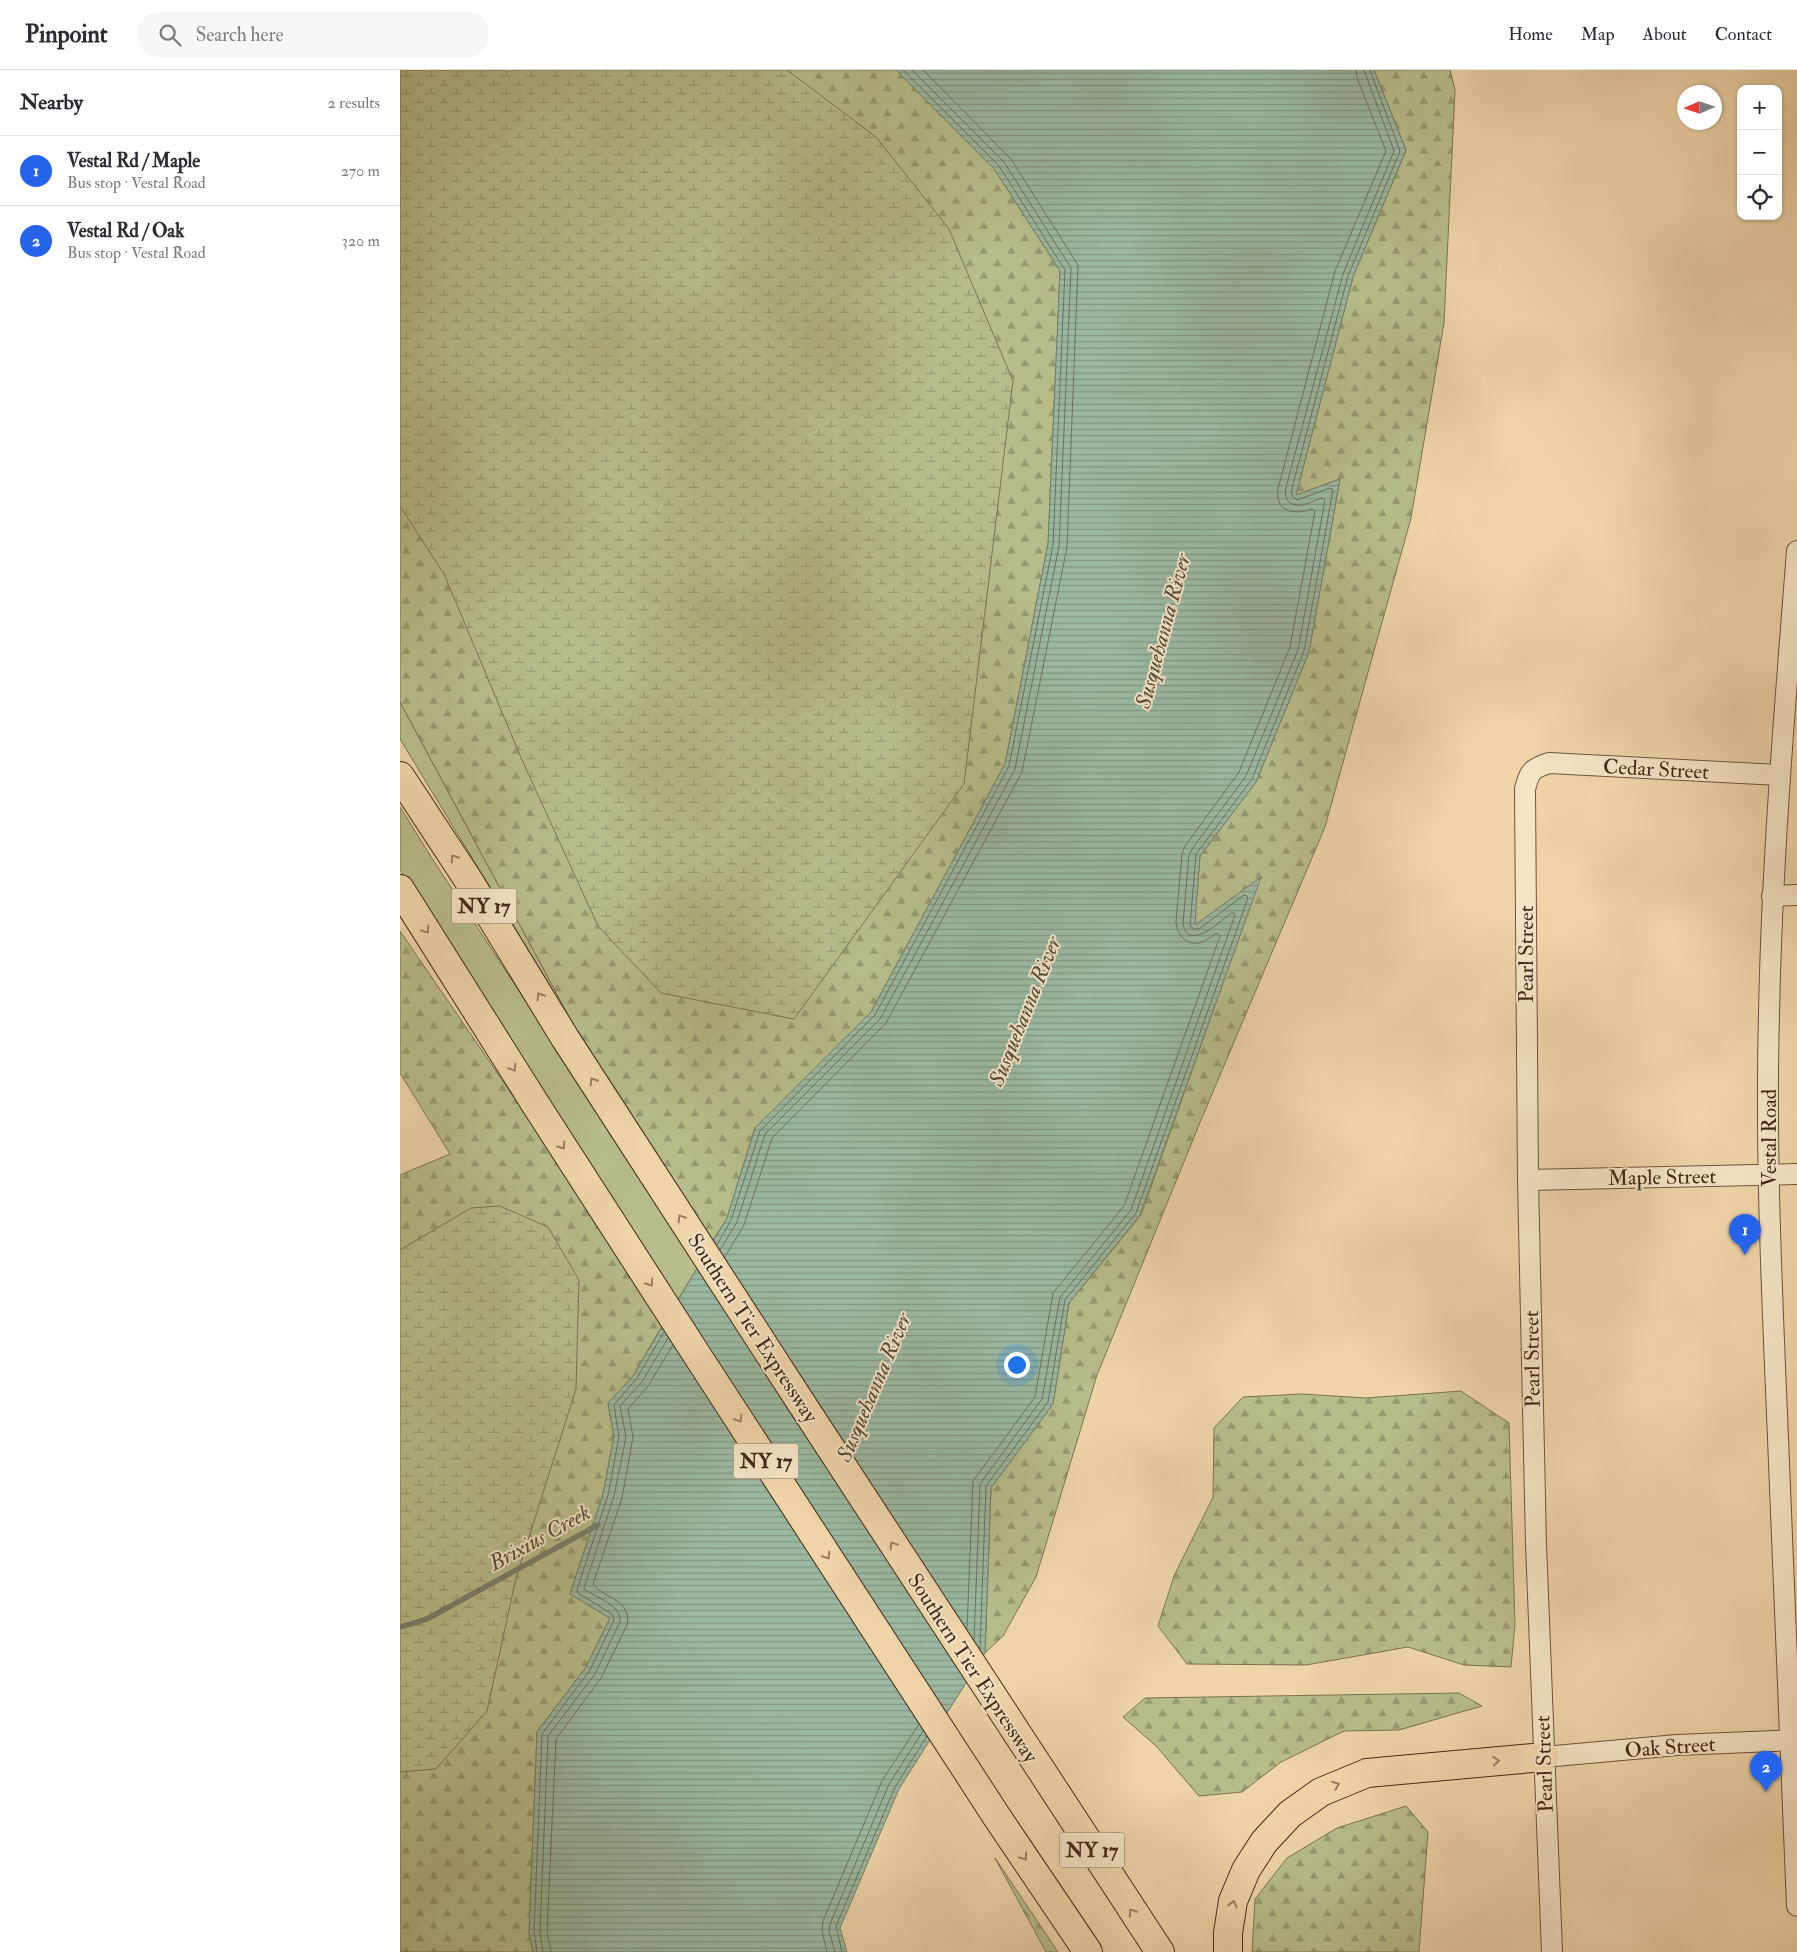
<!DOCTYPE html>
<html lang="en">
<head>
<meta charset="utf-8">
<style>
  :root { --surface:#fff; --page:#f7f7f7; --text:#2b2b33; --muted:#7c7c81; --line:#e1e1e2; --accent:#2563eb }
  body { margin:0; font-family:"IM FELL Double Pica",serif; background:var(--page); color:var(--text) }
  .controls { position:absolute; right:15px; top:15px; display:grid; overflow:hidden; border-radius:10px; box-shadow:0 1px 4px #0004 }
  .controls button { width:45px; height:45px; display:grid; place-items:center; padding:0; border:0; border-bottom:1px solid var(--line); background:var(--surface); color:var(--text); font:25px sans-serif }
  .compass { position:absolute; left:1277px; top:15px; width:45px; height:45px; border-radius:50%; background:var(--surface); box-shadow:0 1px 4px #0004; rotate:267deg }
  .you { position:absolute; left:616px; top:1294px; width:18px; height:18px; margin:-12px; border:4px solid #fff; border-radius:50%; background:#1a73e8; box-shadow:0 0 0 8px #1a73e833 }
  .badge { display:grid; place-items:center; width:32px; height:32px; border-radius:50%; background:var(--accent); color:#fff; font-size:16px; font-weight:700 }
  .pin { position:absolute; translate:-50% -41px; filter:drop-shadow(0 1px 2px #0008) }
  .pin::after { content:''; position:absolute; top:26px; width:18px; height:15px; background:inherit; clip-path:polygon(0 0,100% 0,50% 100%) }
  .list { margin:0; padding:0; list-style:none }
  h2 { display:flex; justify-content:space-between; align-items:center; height:65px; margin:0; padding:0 20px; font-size:21px }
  h2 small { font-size:16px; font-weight:400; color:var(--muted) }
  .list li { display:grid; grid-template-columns:32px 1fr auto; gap:15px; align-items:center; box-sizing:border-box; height:70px; padding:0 20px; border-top:1px solid var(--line) }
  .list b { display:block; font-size:19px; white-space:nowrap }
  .list p { margin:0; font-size:16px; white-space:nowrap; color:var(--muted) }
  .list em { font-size:16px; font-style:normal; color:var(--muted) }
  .icon { flex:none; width:28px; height:28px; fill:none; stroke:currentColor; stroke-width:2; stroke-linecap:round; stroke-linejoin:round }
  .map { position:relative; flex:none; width:1397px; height:1882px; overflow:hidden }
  header { display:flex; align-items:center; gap:30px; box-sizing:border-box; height:70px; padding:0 25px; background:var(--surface); border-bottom:1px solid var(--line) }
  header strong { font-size:24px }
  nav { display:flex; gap:28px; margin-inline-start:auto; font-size:18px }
  .search { width:350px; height:45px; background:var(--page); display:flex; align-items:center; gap:12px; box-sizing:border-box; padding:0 18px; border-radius:20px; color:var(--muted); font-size:19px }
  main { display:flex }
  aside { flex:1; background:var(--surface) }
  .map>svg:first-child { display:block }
  .grass { fill:#b6bd89; stroke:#7c7252 }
  .forest { fill:url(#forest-firs); stroke:#7c7252 }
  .wetland { fill:url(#wetland-marsh); stroke:#7c7252 }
  .water { fill:url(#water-rules); stroke:#777f6c }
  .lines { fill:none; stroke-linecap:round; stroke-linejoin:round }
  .shore { stroke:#6e705e; stroke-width:1 }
  .stream { stroke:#777f6c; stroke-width:5.5 }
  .minor-casing { stroke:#6d533d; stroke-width:22 }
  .highway-casing { stroke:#42281a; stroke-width:30 }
  .minor { stroke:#f4e3c6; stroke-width:20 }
  .highway { stroke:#eed4a7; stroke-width:28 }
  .oneway { stroke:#987e60 }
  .labels { text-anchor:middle; stroke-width:4; stroke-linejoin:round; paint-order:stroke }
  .shield { fill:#f4e3c6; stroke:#77604e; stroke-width:1 }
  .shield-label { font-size:20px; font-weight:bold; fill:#42281a }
  .street-label { font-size:21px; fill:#42281a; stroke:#f4e3c6 }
  .water-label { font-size:22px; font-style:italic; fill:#584c3c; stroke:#f4e3c6 }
</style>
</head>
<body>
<header>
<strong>Pinpoint</strong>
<div class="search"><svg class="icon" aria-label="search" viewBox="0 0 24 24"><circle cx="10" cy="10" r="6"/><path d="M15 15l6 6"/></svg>Search here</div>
<nav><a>Home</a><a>Map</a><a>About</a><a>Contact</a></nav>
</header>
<main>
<aside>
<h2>Nearby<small>2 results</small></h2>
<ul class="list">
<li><span class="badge">1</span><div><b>Vestal Rd / Maple</b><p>Bus stop · Vestal Road</p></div><em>270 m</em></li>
<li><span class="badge">2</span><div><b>Vestal Rd / Oak</b><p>Bus stop · Vestal Road</p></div><em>320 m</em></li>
</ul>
</aside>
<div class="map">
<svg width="1397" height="1882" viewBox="0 0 1397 1882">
  <defs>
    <pattern id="forest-firs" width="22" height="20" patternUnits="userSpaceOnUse" patternTransform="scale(1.25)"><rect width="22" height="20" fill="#b6bd89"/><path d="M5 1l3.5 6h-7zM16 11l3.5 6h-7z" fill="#969a6f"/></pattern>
    <pattern id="wetland-marsh" width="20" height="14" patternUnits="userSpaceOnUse" patternTransform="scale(1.25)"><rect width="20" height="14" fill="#b6bd89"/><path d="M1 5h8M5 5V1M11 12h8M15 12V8" fill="none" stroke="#969a6f"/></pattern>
    <pattern id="water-rules" width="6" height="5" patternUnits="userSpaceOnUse" patternTransform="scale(1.25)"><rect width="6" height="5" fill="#9bb9a2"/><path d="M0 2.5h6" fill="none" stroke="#809683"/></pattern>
  </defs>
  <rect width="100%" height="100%" fill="#eed4a7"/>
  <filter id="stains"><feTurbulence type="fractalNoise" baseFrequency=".004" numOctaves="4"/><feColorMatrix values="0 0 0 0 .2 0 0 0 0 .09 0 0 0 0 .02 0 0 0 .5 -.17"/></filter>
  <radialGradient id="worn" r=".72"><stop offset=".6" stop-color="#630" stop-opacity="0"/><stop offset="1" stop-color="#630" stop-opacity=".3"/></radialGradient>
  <g class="grass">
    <path d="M0,632L173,954L0,669Z"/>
    <path d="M0,737L33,790L299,1195L274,1236L145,1023L0,800Z"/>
  </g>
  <g class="forest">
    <path d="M0,0H496L595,100L660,201L648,474L605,694L471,942L355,1058L327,1148L310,1175L173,954L0,632Z"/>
    <path d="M974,0H1050L1055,20L1044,253L1011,448L925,757L801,1050L697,1305L636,1507L603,1566L585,1583L591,1418L653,1334L669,1233L741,1145L860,808L794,856L800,786L856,712L909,582L940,409L896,425L953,207L1006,80Z"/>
    <path d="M0,861L266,1249L233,1306L208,1333L214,1366L203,1424L170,1524L210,1548L186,1597L137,1662L129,1863L133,1882H0V1105L50,1084L0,1003Z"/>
    <path d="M1061,1321L1109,1353L1115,1555L1111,1597L1064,1595L1008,1577L906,1595L787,1594L758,1556L774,1506L813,1427L814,1358L843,1327L902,1324L966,1328Z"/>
    <path d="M1059,1623L1082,1636L999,1660L944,1661L881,1692L842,1722L799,1726L756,1676L723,1647L745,1628Z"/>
    <path d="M1006,1736L1028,1762L1019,1882H852L855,1829L887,1788L937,1758Z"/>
    <path d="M595,1788L658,1882H646Z"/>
  </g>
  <g class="wetland">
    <path d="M0,0H387L476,67L549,159L613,311L564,714L394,949L261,923L198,856L122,690L44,504L0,436Z"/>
    <path d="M100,1136L148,1157L179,1210L176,1319L116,1508L87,1641L36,1699L0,1702V1180L71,1138Z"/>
  </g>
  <path class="water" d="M496,0H974L1006,80L953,207L896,425L940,409L909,582L856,712L800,786L795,855L861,807L740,1145L669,1233L653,1334L591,1418L585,1583L499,1719L440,1858L447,1882H133L129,1863L137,1662L186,1597L210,1548L170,1524L203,1424L214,1366L208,1333L233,1306L327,1148L355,1058L471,942L605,694L648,474L660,201L595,100Z"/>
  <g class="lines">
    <g class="shore">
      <path d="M317,1175L331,1150L360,1061L475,945L609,696L653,475L665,200L599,96L503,0"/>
      <path d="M320,1180L337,1152L365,1064L480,949L615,699L659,476L671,198L604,92L512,0"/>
      <path d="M325,1187L344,1155L372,1068L486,953L622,702L667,477L678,195L611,89L523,0"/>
      <path d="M567,1559L573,1411L635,1327L653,1223L724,1136L820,866L817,863C812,866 807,870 802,872C788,877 777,866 776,852L782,784L785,776L839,702L890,577L915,441L912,439C895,445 875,443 878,419L935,201L986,81L957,8L956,0"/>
      <path d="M574,1570L580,1414L642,1329L660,1227L731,1140L835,845L834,843H831C821,851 787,883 783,853L789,785L792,779L846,706L898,580L925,430L922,428C910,432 897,441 887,430L885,421L943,204L994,81L964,0"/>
      <path d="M580,1579L586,1416L648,1332L665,1230L736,1143L848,828L847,826L844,825L799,859H794L790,856L796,784L852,709L904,581L933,420L930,418L897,430L893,427L891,422L948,206L1000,81L970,0"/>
      <path d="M137,1882L134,1862L142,1664L190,1600L214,1550L212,1544L178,1523L177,1520L208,1425L219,1367L214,1335L237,1308L264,1262"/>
      <path d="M143,1882L140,1862L148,1666L195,1604L220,1552C222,1536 197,1527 185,1520L184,1518L214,1426L226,1367L220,1336L242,1312L268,1268"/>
      <path d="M151,1882L147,1861L156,1669L201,1608L227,1555C232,1529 204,1529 193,1514L222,1428L233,1367L228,1339L248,1316L273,1275"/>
      <path d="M427,1882L422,1861L423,1851L482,1711L519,1654"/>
      <path d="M435,1882L429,1861L430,1854L489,1714L523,1661"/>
      <path d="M442,1882L436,1856L495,1717L527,1666"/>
    </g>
    <path class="stream" d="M0,1557L27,1549L198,1455"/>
    <defs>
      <g id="minor">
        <path d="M1397,481C1385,635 1372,789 1369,944C1365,1094 1373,1243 1379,1393C1385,1541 1391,1688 1397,1836"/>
        <path d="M1372,826L1397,825"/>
        <path d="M1128,1110L1397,1104"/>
        <path d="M1144,1687L1277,1675L1397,1670"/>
        <path d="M1152,1882L1136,1474L1128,1110L1125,719C1130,701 1131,699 1149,693L1379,705"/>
      </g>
      <g id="highway">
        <path d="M0,706L69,811L165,968L398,1328L760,1882"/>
        <path d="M0,819L136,1035L295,1282L597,1747L688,1882"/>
        <path d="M828,1882V1863L833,1831L846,1800L864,1772L890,1744L921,1722L967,1703L1144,1687"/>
      </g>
    </defs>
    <use href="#minor" class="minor-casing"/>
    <use href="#highway" class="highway-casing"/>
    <use href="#minor" class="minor"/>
    <use href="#highway" class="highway"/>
  </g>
  <defs><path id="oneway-chevron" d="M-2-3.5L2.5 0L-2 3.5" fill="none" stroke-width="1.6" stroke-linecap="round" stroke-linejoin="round" transform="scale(1.25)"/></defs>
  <g class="oneway">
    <use href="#oneway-chevron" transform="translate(54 788) rotate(-123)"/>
    <use href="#oneway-chevron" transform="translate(26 860) rotate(57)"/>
    <use href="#oneway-chevron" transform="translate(140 926) rotate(-122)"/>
    <use href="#oneway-chevron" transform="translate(113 998) rotate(58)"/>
    <use href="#oneway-chevron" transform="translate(193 1011) rotate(-123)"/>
    <use href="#oneway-chevron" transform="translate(162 1076) rotate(57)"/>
    <use href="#oneway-chevron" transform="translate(281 1148) rotate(-123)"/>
    <use href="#oneway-chevron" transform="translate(250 1213) rotate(57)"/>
    <use href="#oneway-chevron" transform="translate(339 1349) rotate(57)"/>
    <use href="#oneway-chevron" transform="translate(493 1475) rotate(-123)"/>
    <use href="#oneway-chevron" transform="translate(427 1486) rotate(57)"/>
    <use href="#oneway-chevron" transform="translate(1096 1691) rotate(-5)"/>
    <use href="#oneway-chevron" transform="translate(936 1715) rotate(-22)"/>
    <use href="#oneway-chevron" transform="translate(624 1787) rotate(56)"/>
    <use href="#oneway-chevron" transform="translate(833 1834) rotate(-76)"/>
    <use href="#oneway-chevron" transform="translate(732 1842) rotate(-123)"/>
  </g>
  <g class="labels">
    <g class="shield">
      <rect x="51.5" y="818.5" width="65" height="35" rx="4"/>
      <rect x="333.5" y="1373.5" width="65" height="35" rx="4"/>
      <rect x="659.5" y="1762.5" width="65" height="35" rx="4"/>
    </g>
    <g class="shield-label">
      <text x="84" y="843">NY 17</text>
      <text x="366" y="1398">NY 17</text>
      <text x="692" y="1787">NY 17</text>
    </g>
    <g class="street-label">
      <text transform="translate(1256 699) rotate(3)" y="7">Cedar Street</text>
      <text transform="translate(1126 884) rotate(-90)" y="7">Pearl Street</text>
      <text transform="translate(1369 1068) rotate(-90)" y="7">Vestal Road</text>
      <text transform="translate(1262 1107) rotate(-1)" y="7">Maple Street</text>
      <text transform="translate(353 1258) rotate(57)" y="7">Southern Tier Expressway</text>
      <text transform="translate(1132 1289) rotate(-91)" y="7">Pearl Street</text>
      <text transform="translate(573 1598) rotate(57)" y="7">Southern Tier Expressway</text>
      <text transform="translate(1270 1677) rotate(-4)" y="7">Oak Street</text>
      <text transform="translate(1144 1694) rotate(-92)" y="7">Pearl Street</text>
    </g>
    <g class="water-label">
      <text transform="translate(762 561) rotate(-75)" y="8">Susquehanna River</text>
      <text transform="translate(624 941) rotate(-68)" y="8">Susquehanna River</text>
      <text transform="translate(473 1317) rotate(-67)" y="8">Susquehanna River</text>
      <text transform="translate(139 1467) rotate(-29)" y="8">Brixius Creek</text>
    </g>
  </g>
  <rect width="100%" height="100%" filter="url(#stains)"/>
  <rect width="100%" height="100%" fill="url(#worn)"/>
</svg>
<div class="controls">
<button>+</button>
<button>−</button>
<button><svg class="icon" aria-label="locate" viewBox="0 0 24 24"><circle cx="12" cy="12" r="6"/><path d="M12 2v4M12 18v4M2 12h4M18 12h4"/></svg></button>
</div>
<svg class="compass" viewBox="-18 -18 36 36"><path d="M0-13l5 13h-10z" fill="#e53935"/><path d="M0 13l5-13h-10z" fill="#7c7c81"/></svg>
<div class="you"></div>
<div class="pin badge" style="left:1345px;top:1185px">1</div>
<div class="pin badge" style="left:1366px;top:1722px">2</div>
</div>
</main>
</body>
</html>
